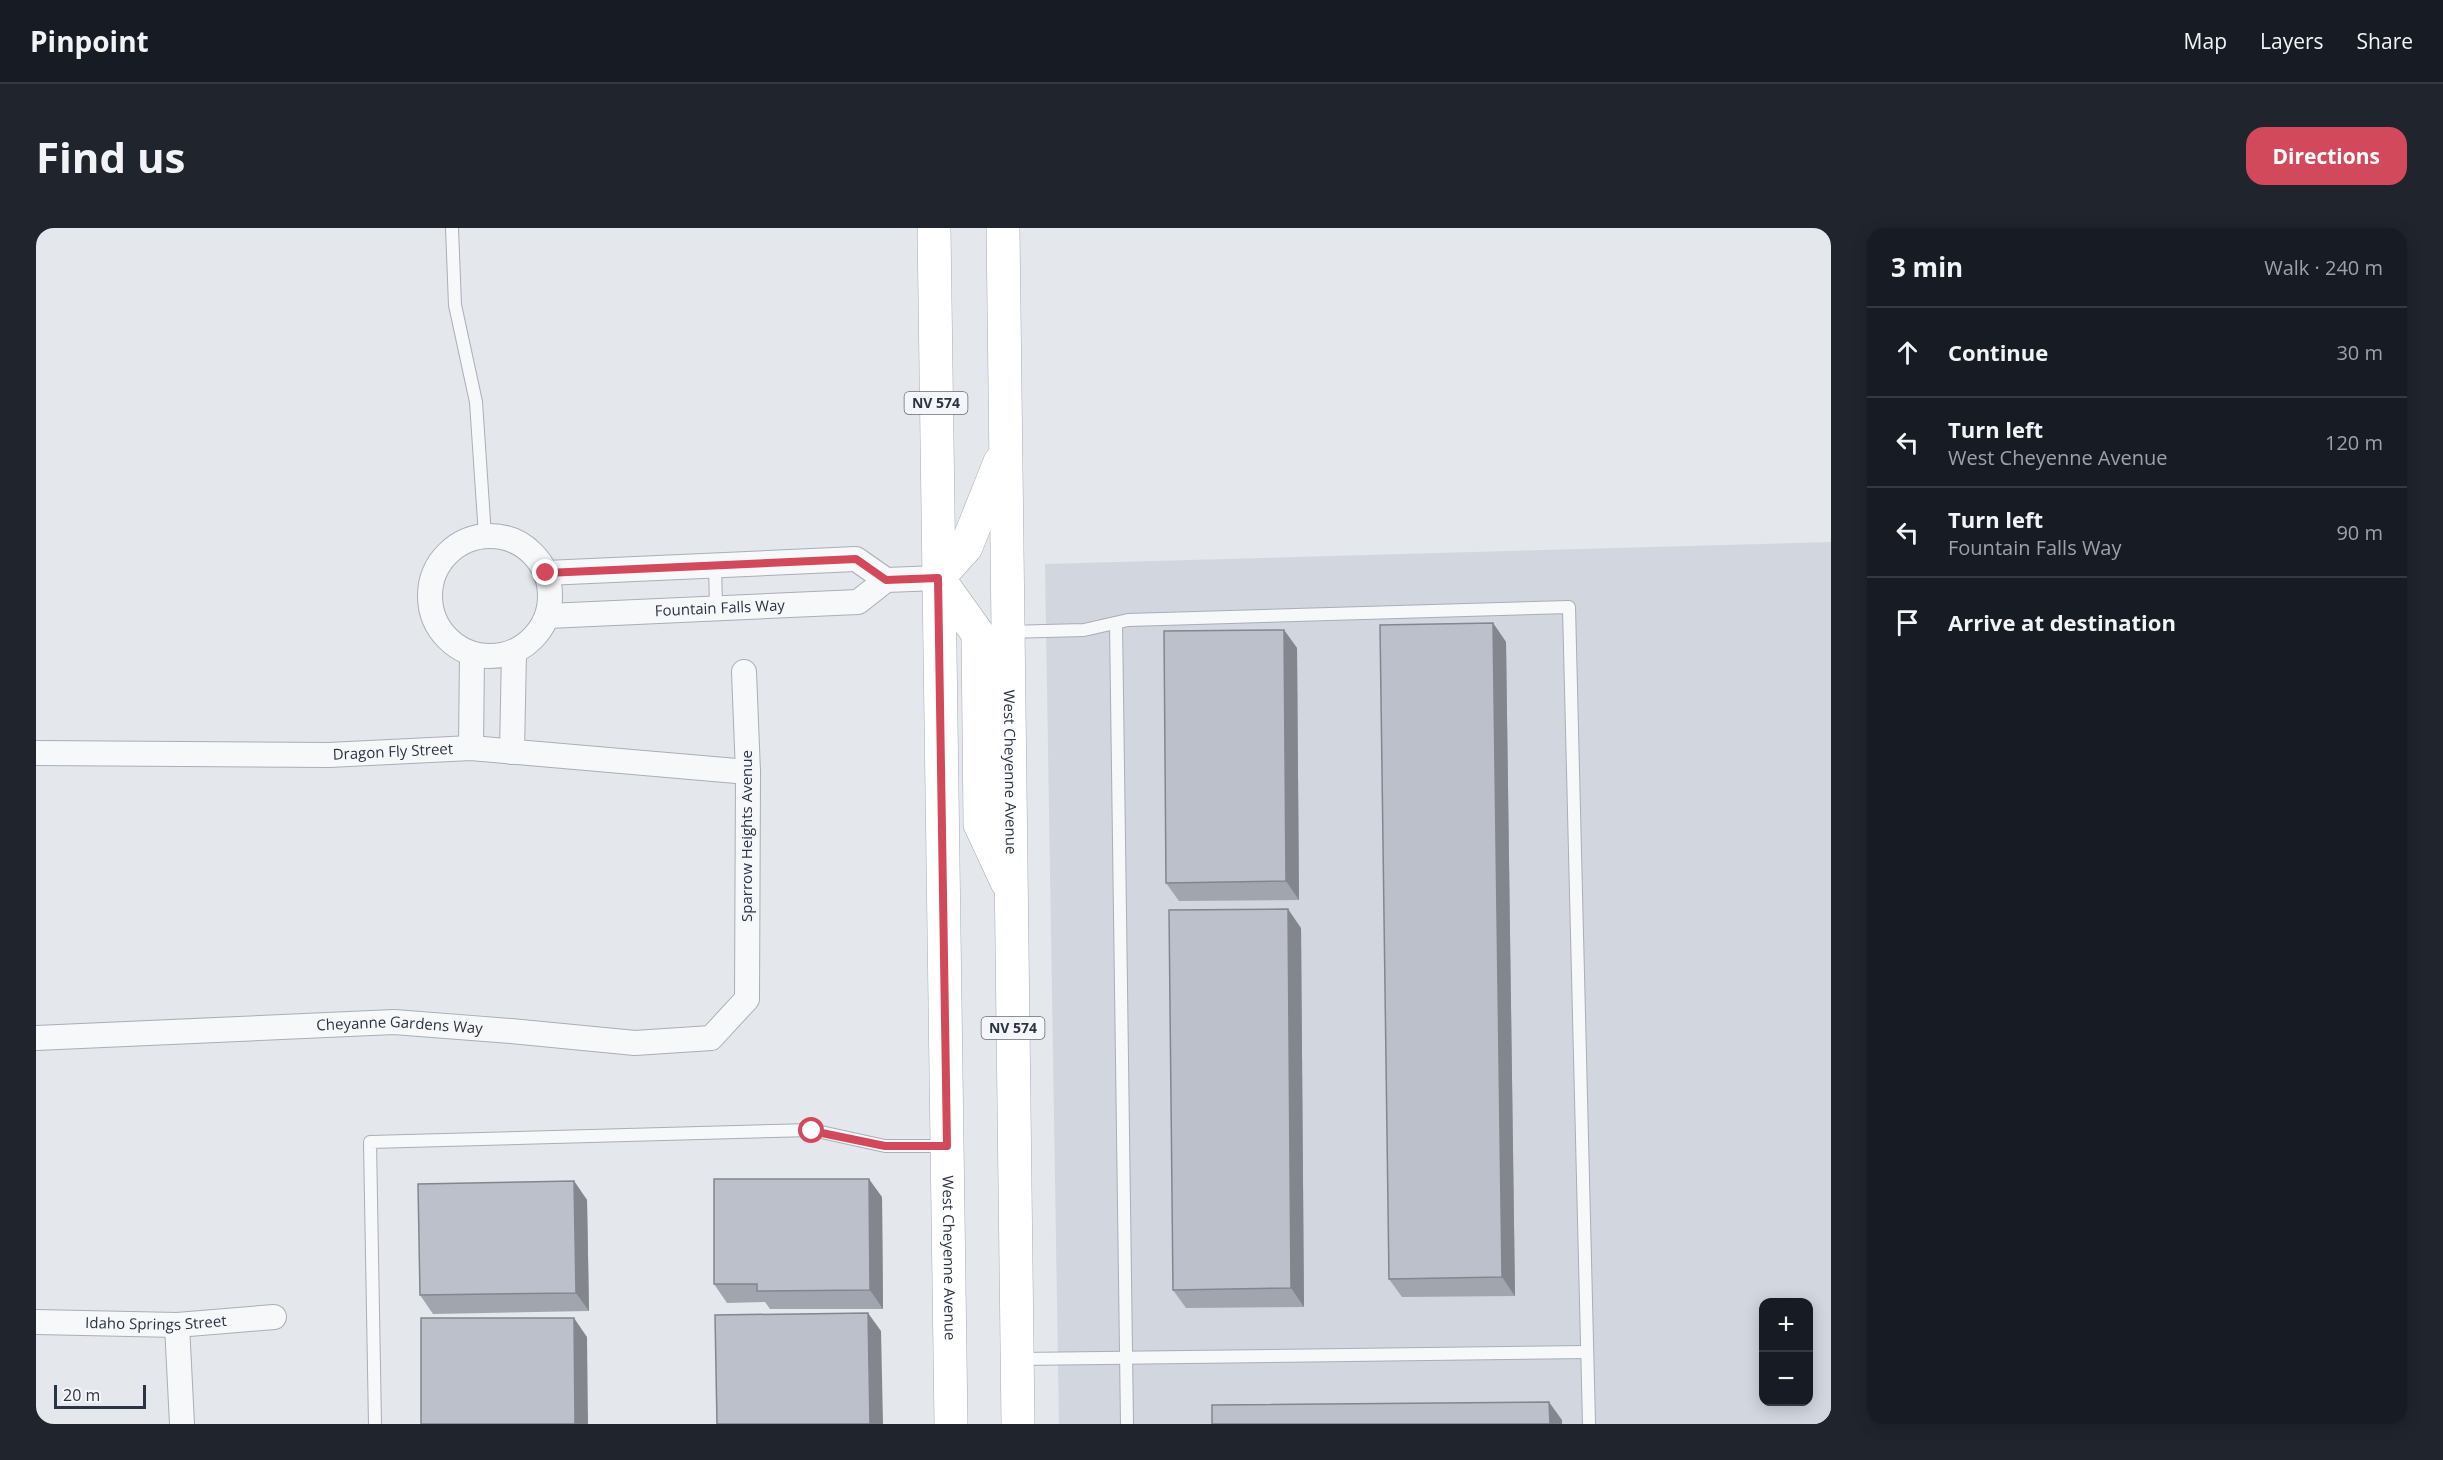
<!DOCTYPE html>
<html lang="en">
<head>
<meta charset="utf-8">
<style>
  :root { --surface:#171b24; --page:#20242c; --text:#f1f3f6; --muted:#9ea1a6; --line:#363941; --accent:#d1495b }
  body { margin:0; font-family:"Open Sans",sans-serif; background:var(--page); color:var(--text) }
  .controls { position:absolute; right:18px; bottom:18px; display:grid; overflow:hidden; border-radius:12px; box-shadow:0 3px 15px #0003 }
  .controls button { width:54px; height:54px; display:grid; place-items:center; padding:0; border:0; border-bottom:2px solid var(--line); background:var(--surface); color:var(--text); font:30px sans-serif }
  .scale { position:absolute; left:18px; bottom:15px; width:92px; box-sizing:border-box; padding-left:6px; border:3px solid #2b3445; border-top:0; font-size:16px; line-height:21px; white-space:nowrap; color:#2b3445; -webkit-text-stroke:4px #f4f6f9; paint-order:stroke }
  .stop { position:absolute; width:18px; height:18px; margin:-14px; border:4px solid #d1495b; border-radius:50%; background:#fff }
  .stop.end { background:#d1495b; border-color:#fff; box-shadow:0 2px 6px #0008 }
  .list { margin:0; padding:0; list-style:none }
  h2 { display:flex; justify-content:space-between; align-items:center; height:78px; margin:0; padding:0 24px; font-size:26px }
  h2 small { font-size:20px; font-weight:400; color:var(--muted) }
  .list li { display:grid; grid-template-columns:39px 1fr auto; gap:18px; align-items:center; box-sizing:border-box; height:90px; padding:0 24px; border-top:2px solid var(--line) }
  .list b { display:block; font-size:22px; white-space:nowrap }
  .list p { margin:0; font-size:20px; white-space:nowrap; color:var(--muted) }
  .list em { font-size:20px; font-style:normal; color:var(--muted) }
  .icon { flex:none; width:33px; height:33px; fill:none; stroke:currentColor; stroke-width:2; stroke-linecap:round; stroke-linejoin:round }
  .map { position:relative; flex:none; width:1795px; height:1196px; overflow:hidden; border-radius:18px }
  header { display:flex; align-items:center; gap:36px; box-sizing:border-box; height:84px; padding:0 30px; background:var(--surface); border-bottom:2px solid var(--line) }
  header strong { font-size:28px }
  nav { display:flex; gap:33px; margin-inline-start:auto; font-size:21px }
  .intro { display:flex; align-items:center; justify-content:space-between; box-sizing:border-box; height:144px; padding:0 36px }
  h1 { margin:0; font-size:42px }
  .button { padding:15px 27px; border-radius:18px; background:var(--accent); color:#fff; font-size:21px; font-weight:700 }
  main { display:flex; gap:36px; padding:0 36px }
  aside { flex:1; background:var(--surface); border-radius:18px; box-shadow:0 3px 15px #0003 }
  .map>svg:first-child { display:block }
  .built { fill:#d2d6de; fill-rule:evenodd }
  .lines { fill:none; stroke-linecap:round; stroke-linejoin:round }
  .service-casing { stroke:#a9aeb7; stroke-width:14 }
  .minor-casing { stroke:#a9aeb7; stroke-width:26 }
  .primary-casing { stroke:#a3abb8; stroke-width:34 }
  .service { stroke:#f7f8fa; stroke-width:12 }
  .minor { stroke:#f7f8fa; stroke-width:24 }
  .primary { stroke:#fff; stroke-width:33 }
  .wall { fill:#a1a5ae }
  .shaded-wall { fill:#83868d }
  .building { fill:#bbc0ca; stroke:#83868d; stroke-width:1.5 }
  .route { stroke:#d1495b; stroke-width:8 }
  .labels { text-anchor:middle; stroke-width:4.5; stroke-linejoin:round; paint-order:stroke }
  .shield { fill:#f4f6f9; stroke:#676e7b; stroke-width:1.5 }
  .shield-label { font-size:14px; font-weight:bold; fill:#2b3445 }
  .street-label { font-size:15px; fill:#2b3445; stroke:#f4f6f9 }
</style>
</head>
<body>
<header>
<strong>Pinpoint</strong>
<nav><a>Map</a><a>Layers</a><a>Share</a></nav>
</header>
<div class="intro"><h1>Find us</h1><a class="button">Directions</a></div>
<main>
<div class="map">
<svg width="1795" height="1196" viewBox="0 0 1795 1196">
  <rect width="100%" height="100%" fill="#e4e7ec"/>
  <path class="built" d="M1795,314V1196H1023L1009,336ZM1728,1074H1772V1174H1728Z"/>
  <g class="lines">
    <defs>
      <g id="service">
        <path d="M416,0L419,77L440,174L449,308"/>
        <path d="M679,337L680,379"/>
        <path d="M1080,395L1091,1196"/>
        <path d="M972,404L1048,402L1092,392L1533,379L1553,1196"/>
        <path d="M983,1131L1551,1124"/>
        <path d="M339,1196L334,914L776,902L849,918H910"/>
      </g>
      <g id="minor">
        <circle cx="454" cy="368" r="60"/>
        <path d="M510,345L820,331L850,352"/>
        <path id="s1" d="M512,388L822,374L850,352L902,350"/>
        <path d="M435,520L436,426"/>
        <path d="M476,524L478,424"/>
        <path id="s2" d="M0,525L293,527L435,520L712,544"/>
        <path id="s3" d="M0,810L358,794L475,803L599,815L675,810L711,771L712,544L708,444"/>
        <path id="s4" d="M0,1094L141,1097L238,1089"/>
        <path d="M141,1097L146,1196"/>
      </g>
      <g id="primary">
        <path id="s5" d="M898,0L915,1196"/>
        <path id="s6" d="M967,0L982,1196"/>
        <path d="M902,350L942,406L944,596L971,654"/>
        <path d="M902,350L930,319L964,234"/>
      </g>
    </defs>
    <use href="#service" class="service-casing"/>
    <use href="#minor" class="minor-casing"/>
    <use href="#primary" class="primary-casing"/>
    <use href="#service" class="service"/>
    <use href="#minor" class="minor"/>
    <use href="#primary" class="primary"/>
  </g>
  <g class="wall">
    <path d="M1457,395L1470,414L1479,1068L1366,1069L1353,1051Z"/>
    <path d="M1248,402L1261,420L1263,672L1143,673L1130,655Z"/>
    <path d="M1265,700L1268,1079L1150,1080L1137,1062Z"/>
    <path d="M538,953L551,972L553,1083L397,1086L384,1067Z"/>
    <path d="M846,969L847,1081H734L729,1074L691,1075L678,1056Z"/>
  </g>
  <g class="shaded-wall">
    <path d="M1457,395L1470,414L1479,1068L1466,1049Z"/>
    <path d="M1248,402L1261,420L1263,672L1250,653Z"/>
    <path d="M1252,681L1265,700L1268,1079L1255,1060Z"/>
    <path d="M833,951L846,969L847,1081L834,1062Z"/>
    <path d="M538,953L551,972L553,1083L540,1065Z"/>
    <path d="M832,1085L845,1103L847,1196H834Z"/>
    <path d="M538,1090L551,1109L552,1196H539Z"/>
    <path d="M1513,1174L1526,1192V1196H1514Z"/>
  </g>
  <g class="building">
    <path d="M1457,395L1466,1049L1353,1051L1344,397Z"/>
    <path d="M1248,402L1250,653L1130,655L1128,403Z"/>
    <path d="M1252,681L1255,1060L1137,1062L1133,682Z"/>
    <path d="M678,951H833L834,1062L721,1063V1056H678Z"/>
    <path d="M538,953L540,1065L384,1067L382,956Z"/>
    <path d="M832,1085L834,1196H681L679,1087Z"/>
    <path d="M385,1090H538L539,1196H385Z"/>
    <path d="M1513,1174L1514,1196H1176V1177Z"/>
  </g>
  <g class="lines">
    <path class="route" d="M510,345L820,331L850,352L902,350L911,918H849L776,903"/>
  </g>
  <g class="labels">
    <g class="shield">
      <rect x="868.5" y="164" width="63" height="22" rx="4.5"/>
      <rect x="945.5" y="789" width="63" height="22" rx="4.5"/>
    </g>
    <g class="shield-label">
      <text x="900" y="180">NV 574</text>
      <text x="977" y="805">NV 574</text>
    </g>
    <g class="street-label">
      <text dy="5" stroke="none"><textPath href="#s1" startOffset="172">Fountain Falls Way</textPath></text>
      <text dy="5" stroke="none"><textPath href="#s2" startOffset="357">Dragon Fly Street</textPath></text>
      <text dy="5" stroke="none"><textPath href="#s6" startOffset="544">West Cheyenne Avenue</textPath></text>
      <text transform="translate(711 608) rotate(-90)" y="5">Sparrow Heights Avenue</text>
      <text dy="5" stroke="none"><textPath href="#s3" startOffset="364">Cheyanne Gardens Way</textPath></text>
      <text dy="5" stroke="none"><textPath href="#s5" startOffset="1030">West Cheyenne Avenue</textPath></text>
      <text dy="5" stroke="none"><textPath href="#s4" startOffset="120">Idaho Springs Street</textPath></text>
    </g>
  </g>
</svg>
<div class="controls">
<button>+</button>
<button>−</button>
</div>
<div class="scale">20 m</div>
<div class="stop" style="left:776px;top:903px"></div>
<div class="stop end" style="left:510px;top:345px"></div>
</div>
<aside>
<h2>3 min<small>Walk · 240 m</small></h2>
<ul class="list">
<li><svg class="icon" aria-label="ahead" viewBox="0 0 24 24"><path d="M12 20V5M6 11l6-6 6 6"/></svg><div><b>Continue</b></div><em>30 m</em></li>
<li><svg class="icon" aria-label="left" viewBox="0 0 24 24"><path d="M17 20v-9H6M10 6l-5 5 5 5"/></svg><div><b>Turn left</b><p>West Cheyenne Avenue</p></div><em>120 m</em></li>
<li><svg class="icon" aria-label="left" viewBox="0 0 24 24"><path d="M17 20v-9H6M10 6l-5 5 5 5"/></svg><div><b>Turn left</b><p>Fountain Falls Way</p></div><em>90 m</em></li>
<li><svg class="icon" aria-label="arrive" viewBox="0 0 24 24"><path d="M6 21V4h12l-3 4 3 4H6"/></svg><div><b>Arrive at destination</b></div></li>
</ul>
</aside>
</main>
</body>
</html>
